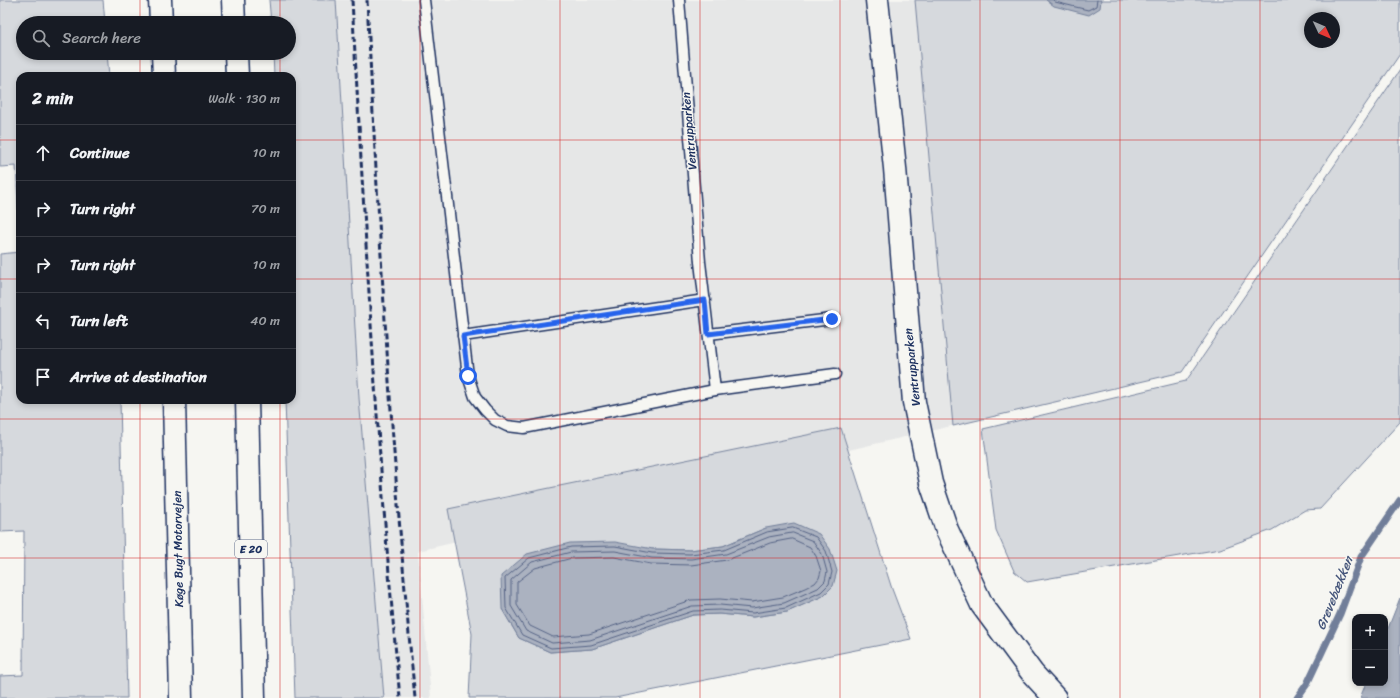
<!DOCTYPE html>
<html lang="en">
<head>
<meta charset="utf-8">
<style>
  :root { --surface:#171b24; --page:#20242c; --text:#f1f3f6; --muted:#9ea1a6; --line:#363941 }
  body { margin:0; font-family:Sriracha,sans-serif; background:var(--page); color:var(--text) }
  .controls { position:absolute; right:12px; bottom:12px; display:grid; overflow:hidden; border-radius:8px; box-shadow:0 2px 6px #0003 }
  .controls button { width:36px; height:36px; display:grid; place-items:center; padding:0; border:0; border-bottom:1px solid var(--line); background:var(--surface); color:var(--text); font:20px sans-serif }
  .compass { position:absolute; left:1304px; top:12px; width:36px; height:36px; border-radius:50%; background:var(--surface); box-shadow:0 2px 6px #0003; rotate:134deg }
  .stop { position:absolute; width:12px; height:12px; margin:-9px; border:3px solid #2563eb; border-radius:50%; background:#fff }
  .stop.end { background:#2563eb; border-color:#fff; box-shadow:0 1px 4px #0008 }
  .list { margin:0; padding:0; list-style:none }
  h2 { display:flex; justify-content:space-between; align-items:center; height:52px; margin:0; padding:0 16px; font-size:17px }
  h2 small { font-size:13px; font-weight:400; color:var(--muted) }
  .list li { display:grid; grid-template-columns:26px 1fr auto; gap:12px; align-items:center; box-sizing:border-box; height:56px; padding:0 16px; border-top:1px solid var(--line) }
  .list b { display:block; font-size:15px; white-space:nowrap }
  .list em { font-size:13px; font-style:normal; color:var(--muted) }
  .icon { flex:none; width:22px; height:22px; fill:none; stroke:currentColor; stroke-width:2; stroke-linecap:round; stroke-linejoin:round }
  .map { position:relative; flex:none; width:1400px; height:698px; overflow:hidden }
  .search { position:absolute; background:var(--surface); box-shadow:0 2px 6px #0003; left:16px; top:16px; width:280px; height:44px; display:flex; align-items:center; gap:10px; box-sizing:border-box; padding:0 14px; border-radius:22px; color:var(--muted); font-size:15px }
  .panel { position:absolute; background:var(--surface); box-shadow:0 2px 6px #0003; left:16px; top:72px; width:280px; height:332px; border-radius:12px }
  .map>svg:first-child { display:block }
  .built { fill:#e6e7e7; fill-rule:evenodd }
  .green { fill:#d6d9dd; stroke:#78849e; fill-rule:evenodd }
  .water { fill:#abb2c0; stroke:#717e99 }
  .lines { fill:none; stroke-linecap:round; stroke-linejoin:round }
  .shore { stroke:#556385; stroke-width:1 }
  .stream { stroke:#717e99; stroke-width:7 }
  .service-casing { stroke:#1b2f5e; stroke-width:13 }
  .tertiary-casing { stroke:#1b2f5e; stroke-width:25 }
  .motorway-casing { stroke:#1b2f5e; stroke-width:25 }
  .service { stroke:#f6f6f2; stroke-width:10 }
  .tertiary { stroke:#f6f6f2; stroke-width:22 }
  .motorway { stroke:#f6f6f2; stroke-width:22 }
  .rail { stroke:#1b2f5e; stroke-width:3; stroke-dasharray:6 3; stroke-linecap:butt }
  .route { stroke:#2563eb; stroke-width:5 }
  .grid { fill:none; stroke:#d62828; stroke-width:1; stroke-opacity:0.55 }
  .labels { text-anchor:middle; stroke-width:3; stroke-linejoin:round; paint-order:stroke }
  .shield { fill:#f6f6f2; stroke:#5d6b8a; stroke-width:1 }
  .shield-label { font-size:11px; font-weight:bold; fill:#1b2f5e }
  .street-label { font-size:12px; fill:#1b2f5e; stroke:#f6f6f2 }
  .water-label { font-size:13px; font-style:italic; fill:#46567b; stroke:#f6f6f2 }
</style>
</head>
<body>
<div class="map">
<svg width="1400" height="698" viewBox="0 0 1400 698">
  <rect width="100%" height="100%" fill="#f6f6f2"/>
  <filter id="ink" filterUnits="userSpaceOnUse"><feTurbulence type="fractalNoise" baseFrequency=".025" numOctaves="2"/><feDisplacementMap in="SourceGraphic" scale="8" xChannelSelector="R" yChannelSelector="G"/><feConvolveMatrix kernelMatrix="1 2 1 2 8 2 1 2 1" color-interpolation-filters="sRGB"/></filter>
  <g filter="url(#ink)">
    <path class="built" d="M336,0H1400V54L1182,372L418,551L431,698H384L359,398ZM1310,18H1334V42H1310Z"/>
    <g class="green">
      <path d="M0,0H103L105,23H23V53H107L109,76H20V247L16,166L0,167Z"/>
      <path d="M269,0H336L359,398L384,698H295L285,400H292V76H274L273,53H289V23H271Z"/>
      <path d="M915,0H1400V54L1182,372L953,426ZM1310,18H1334V42H1310Z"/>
      <path d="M1400,70V422L1320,509L1305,510L1272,530L1220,549L1027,582L1014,571L996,530L983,429L1186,381Z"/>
      <path d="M20,252V400H120L127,698H0V676L23,675L24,531L0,532V254Z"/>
      <path d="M841,428L892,589L911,639L615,698H469L472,634L448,509ZM766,528L833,586L823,596L787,612L753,617L719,614L693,615L592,649L550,652L519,638L502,609L653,549L690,550L723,546Z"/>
    </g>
    <g class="water">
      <path d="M1046,0H1101L1100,8L1089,15L1054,6Z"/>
      <path d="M794,523L819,534L830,549L837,571L833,586L823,596L787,612L753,617L719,614L693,615L592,649L550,652L519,638L502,609L501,576L527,554L570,543L615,542L653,549L690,550L723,546L766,528Z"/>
      <path d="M1400,598V698H1360L1366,683H1385V636Z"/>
    </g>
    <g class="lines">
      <g class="shore">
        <path d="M1053,0L1055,2L1088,10L1096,6L1097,0"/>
        <path d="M793,528L816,537L826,551L832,572L829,584L821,592L786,608L753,613L720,610L693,611L591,645L551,648L522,635L506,608L505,578L529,558L571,547L615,546L652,553L690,554L724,550L767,532Z"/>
        <path d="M793,533L813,541L822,554L827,572L825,581L818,588L784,603L752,608L720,605L692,606L590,640L552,643L526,631L511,606V580L532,562L571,552L615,551L652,558L691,559L726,554L769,537Z"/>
        <path d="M792,539L810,547L816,556L821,571L819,578L815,583L805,588L783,597L752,602L720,599L691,600L589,634L553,637L530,626L517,605V582L535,568L572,558L614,557L651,564L691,565L727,560L770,543Z"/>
      </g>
      <path class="stream" d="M1297,698L1307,684L1340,614L1361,557L1400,500"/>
      <defs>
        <g id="service">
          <path d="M424,0L468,376L475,397L485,410L495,420L507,426L524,428L715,390"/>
          <path d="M679,0L700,262L715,390L835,374"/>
          <path d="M709,334L832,319"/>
          <path d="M463,336L705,300"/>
        </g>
        <path id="tertiary" d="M877,0L895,168L914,402L931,483L947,530L982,605L1033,674L1055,698"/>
        <g id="motorway">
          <path d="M160,0L161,23"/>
          <path d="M233,0L234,23"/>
          <path d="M163,53L164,76"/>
          <path d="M236,53L237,76"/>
          <path d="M174,400L181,698"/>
          <path d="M247,400L254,698"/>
        </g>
      </defs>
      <use href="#service" class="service-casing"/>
      <use href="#tertiary" class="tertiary-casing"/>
      <use href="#motorway" class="motorway-casing"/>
      <use href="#service" class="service"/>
      <use href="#tertiary" class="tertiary"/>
      <use href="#motorway" class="motorway"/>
      <g class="rail">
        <path d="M352,0C365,233 378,466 400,698"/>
        <path d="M367,0C379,233 392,466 415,698"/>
      </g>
    </g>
  </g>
  <g class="lines" filter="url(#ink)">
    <path class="route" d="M468,376L463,336L705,300L708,334L832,319"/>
  </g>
  <path class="grid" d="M140,0V23M280,0V23M420,0V698M560,0V698M700,0V698M840,0V698M980,0V698M1120,0V698M1260,0V698M140,53V76M280,53V76M0,140H20M292,140H1400M0,279H20M292,279H1400M140,400V698M280,400V698M0,419H1400M0,558H1400"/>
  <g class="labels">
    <rect class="shield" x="235" y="540" width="32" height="18" rx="3"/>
    <g class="shield-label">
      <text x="251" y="553">E 20</text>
    </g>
    <g class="street-label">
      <text transform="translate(689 131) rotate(-95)" y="4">Ventrupparken</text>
      <text transform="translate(912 367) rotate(-96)" y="4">Ventrupparken</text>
      <text transform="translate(178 549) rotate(-91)" y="4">Køge Bugt Motorvejen</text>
    </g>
    <g class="water-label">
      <text transform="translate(1334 593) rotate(-68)" y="5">Grevebækken</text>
    </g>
  </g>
</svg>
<div class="controls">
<button>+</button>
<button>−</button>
</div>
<svg class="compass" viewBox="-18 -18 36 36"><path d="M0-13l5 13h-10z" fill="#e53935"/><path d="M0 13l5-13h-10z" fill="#9ea1a6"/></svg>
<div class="stop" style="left:468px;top:376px"></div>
<div class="stop end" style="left:832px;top:319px"></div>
<div class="search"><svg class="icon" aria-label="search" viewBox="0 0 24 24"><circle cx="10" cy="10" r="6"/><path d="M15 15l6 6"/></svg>Search here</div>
<section class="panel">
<h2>2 min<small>Walk · 130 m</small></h2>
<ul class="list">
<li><svg class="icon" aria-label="ahead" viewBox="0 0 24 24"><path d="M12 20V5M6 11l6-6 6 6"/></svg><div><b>Continue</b></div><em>10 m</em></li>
<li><svg class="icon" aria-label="right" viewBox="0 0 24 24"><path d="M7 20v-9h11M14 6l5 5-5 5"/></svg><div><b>Turn right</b></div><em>70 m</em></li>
<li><svg class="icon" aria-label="right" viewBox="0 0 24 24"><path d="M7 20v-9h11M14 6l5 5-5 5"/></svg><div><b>Turn right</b></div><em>10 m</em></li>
<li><svg class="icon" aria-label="left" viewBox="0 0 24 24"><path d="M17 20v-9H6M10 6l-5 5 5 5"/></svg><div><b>Turn left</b></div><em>40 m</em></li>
<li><svg class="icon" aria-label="arrive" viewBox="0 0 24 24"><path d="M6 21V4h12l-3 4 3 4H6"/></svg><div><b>Arrive at destination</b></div></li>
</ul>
</section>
</div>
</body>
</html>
